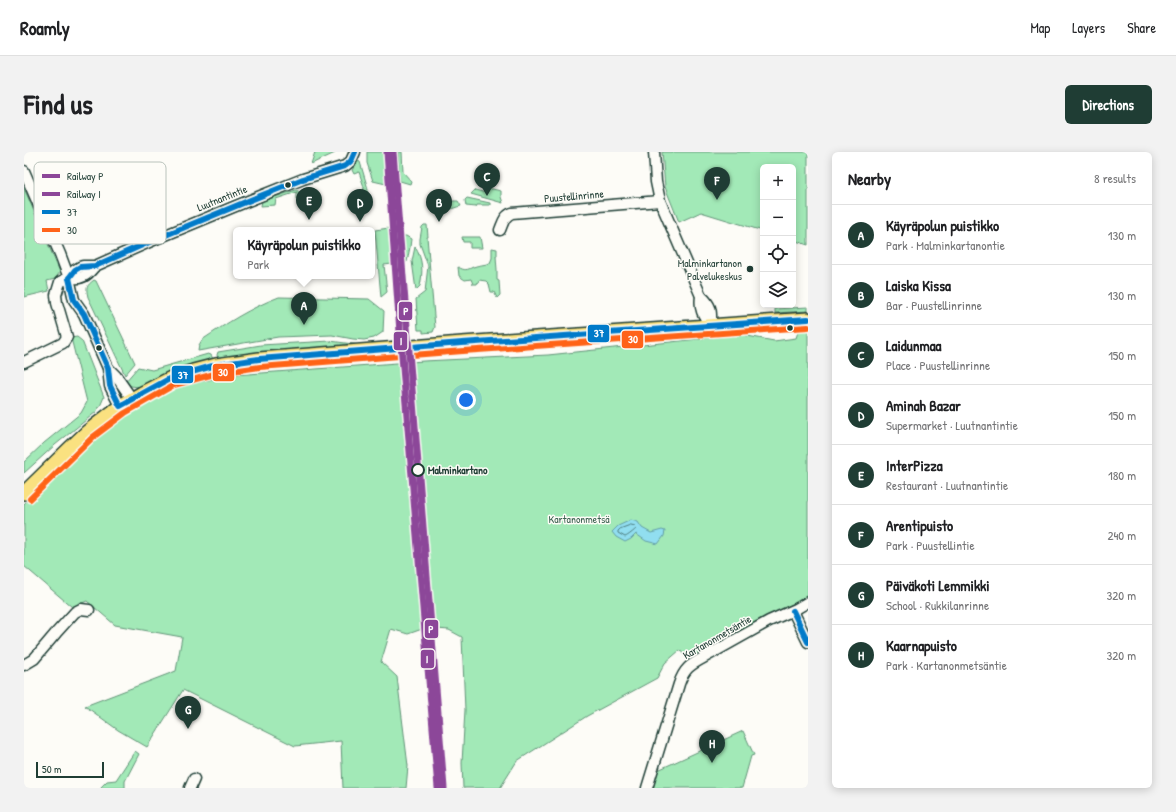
<!DOCTYPE html>
<html lang="en">
<head>
<meta charset="utf-8">
<style>
  :root { --surface:#fff; --page:#f2f2f2; --text:#202124; --muted:#757577; --line:#e0e0e0; --accent:#1f3d34 }
  body { margin:0; font-family:"Patrick Hand",sans-serif; background:var(--page); color:var(--text) }
  .controls { position:absolute; right:12px; top:12px; display:grid; overflow:hidden; border-radius:6px; box-shadow:0 2px 10px #0003 }
  .controls button { width:36px; height:36px; display:grid; place-items:center; padding:0; border:0; border-bottom:1px solid var(--line); background:var(--surface); color:var(--text); font:20px sans-serif }
  .scale { position:absolute; left:12px; bottom:10px; width:68px; box-sizing:border-box; padding-left:4px; border:2px solid #1f3d34; border-top:0; font-size:11px; line-height:14px; white-space:nowrap; color:#1f3d34; -webkit-text-stroke:3px #fdfcf7; paint-order:stroke }
  .you { position:absolute; left:442px; top:248px; width:14px; height:14px; margin:-10px; border:3px solid #fff; border-radius:50%; background:#1a73e8; box-shadow:0 0 0 6px #1a73e833 }
  .badge { display:grid; place-items:center; width:26px; height:26px; border-radius:50%; background:var(--accent); color:#fff; font-size:13px; font-weight:700 }
  .pin { position:absolute; translate:-50% -33px; filter:drop-shadow(0 1px 2px #0008) }
  .pin::after { content:''; position:absolute; top:21px; width:14px; height:12px; background:inherit; clip-path:polygon(0 0,100% 0,50% 100%) }
  .popup { position:absolute; left:209px; top:75px; width:142px; height:52px; box-sizing:border-box; display:grid; place-content:center; border-radius:6px; background:var(--surface); filter:drop-shadow(0 1px 3px #0005); font-size:13px; white-space:nowrap; color:var(--muted) }
  .popup b { font-size:15px; color:var(--text) }
  .popup::after { content:''; position:absolute; left:50%; top:100%; margin-left:-8px; border:8px solid transparent; border-top-color:var(--surface) }
  .list { margin:0; padding:0; list-style:none }
  h2 { display:flex; justify-content:space-between; align-items:center; height:52px; margin:0; padding:0 16px; font-size:17px }
  h2 small { font-size:13px; font-weight:400; color:var(--muted) }
  .list li { display:grid; grid-template-columns:26px 1fr auto; gap:12px; align-items:center; box-sizing:border-box; height:60px; padding:0 16px; border-top:1px solid var(--line) }
  .list b { display:block; font-size:15px; white-space:nowrap }
  .list p { margin:0; font-size:13px; white-space:nowrap; color:var(--muted) }
  .list em { font-size:13px; font-style:normal; color:var(--muted) }
  .icon { flex:none; width:22px; height:22px; fill:none; stroke:currentColor; stroke-width:2; stroke-linecap:round; stroke-linejoin:round }
  .map { position:relative; flex:none; width:784px; height:636px; overflow:hidden; border-radius:6px }
  header { display:flex; align-items:center; gap:24px; box-sizing:border-box; height:56px; padding:0 20px; background:var(--surface); border-bottom:1px solid var(--line) }
  header strong { font-size:19px }
  nav { display:flex; gap:22px; margin-inline-start:auto; font-size:14px }
  .intro { display:flex; align-items:center; justify-content:space-between; box-sizing:border-box; height:96px; padding:0 24px }
  h1 { margin:0; font-size:28px }
  .button { padding:10px 18px; border-radius:6px; background:var(--accent); color:#fff; font-size:14px; font-weight:700 }
  main { display:flex; gap:24px; padding:0 24px }
  aside { flex:1; background:var(--surface); border-radius:6px; box-shadow:0 2px 10px #0003 }
  .map>svg:first-child { display:block }
  .green { fill:#a2e9b7; stroke:#609376 }
  .water { fill:#91def0; stroke:#639ea5 }
  .lines { fill:none; stroke-linecap:round; stroke-linejoin:round }
  .shore { stroke:#4d7d7f; stroke-width:1 }
  .minor-casing { stroke:#1f3d34; stroke-width:13 }
  .major-casing { stroke:#1f3d34; stroke-width:16 }
  .minor { stroke:#fdfcf7; stroke-width:10 }
  .major { stroke:#fae180; stroke-width:13 }
  .bus-1-casing { stroke:#fdfcf7; stroke-width:9 }
  .bus-2-casing { stroke:#fdfcf7; stroke-width:9 }
  .bus-1 { stroke:#007ac9; stroke-width:6 }
  .bus-2 { stroke:#ff6319; stroke-width:6 }
  .rail-1-casing { stroke:#fdfcf7; stroke-width:10 }
  .rail-2-casing { stroke:#fdfcf7; stroke-width:10 }
  .rail-1 { stroke:#8c4799; stroke-width:7 }
  .rail-2 { stroke:#8c4799; stroke-width:7 }
  .bus-dot { fill:#1f3d34; stroke:#fdfcf7; stroke-width:1.5 }
  .stop-dot { fill:#fdfcf7; stroke:#1f3d34; stroke-width:2 }
  .labels { text-anchor:middle; stroke-width:3; stroke-linejoin:round; paint-order:stroke }
  .street-label { font-size:11px; fill:#1f3d34; stroke:#fdfcf7 }
  .poi-label { font-size:11px; fill:#1f3d34; stroke:#fdfcf7; text-anchor:end }
  .stop-label { font-size:11px; font-weight:bold; fill:#1f3d34; stroke:#fdfcf7; text-anchor:start }
  .park-label { font-size:11px; fill:#395f4e; stroke:#fdfcf7 }
  .key { fill:#fdfcf7; stroke:#bac3bc; stroke-width:1 }
  .key-label { font-size:11px; fill:#1f3d34 }
  .line-badge { stroke:#fdfcf7; stroke-width:1.5 }
  .badge-label { font-size:11px; text-anchor:middle; font-weight:bold; fill:#fff }
</style>
</head>
<body>
<header>
<strong>Roamly</strong>
<nav><a>Map</a><a>Layers</a><a>Share</a></nav>
</header>
<div class="intro"><h1>Find us</h1><a class="button">Directions</a></div>
<main>
<div class="map">
<svg width="784" height="636" viewBox="0 0 784 636">
  <rect width="100%" height="100%" fill="#fdfcf7"/>
  <filter id="ink" filterUnits="userSpaceOnUse"><feTurbulence type="fractalNoise" baseFrequency=".025" numOctaves="2"/><feDisplacementMap in="SourceGraphic" scale="8" xChannelSelector="R" yChannelSelector="G"/><feConvolveMatrix kernelMatrix="1 2 1 2 8 2 1 2 1" color-interpolation-filters="sRGB"/></filter>
  <g filter="url(#ink)">
    <g class="green">
      <path d="M291,0H312L311,1L287,12Z"/>
      <path d="M343,0H359L362,32L349,29L343,11Z"/>
      <path d="M374,0H378L379,20L387,29L386,32L376,29Z"/>
      <path d="M638,0H784V93L769,88V15H739V79L677,60L655,70L641,35Z"/>
      <path d="M334,9L336,10L344,37L341,54H337L340,35L335,20L330,22L328,18Z"/>
      <path d="M0,36L36,120L31,127L23,129L25,139L0,145Z"/>
      <path d="M464,36L477,39V45L479,51L447,42L451,38L462,41Z"/>
      <path d="M272,38C277,39 278,46 275,49H273V40L252,47L251,53L237,54L238,49Z"/>
      <path d="M443,46L466,51V53H453L452,55L442,54L441,48Z"/>
      <path d="M425,49H434L437,54C432,55 428,57 424,58C420,59 418,59 414,61L412,56Z"/>
      <path d="M400,73H403L404,85H403L411,175L409,180L399,181V178H394L392,147L401,140L404,114L396,92V87L398,75Z"/>
      <path d="M365,76L368,112L360,113L363,140L357,145L351,78Z"/>
      <path d="M379,84H382L387,87L386,95L383,110L381,111Z"/>
      <path d="M438,85H456L458,96H446V90H439Z"/>
      <path d="M391,95C399,107 399,120 396,134L392,138L388,109Z"/>
      <path d="M468,96L473,97V104H472L473,118V128L475,129L476,143L473,146L470,140H467L465,132L462,129L455,128L453,132H449L447,127L441,128L435,124L434,115C441,119 443,118 449,115C454,113 461,113 466,111L468,106Z"/>
      <path d="M70,128L72,129L111,211L101,223L64,145C62,136 62,134 70,128Z"/>
      <path d="M255,145L345,147L360,159L359,180L350,186L340,188L329,187L308,183L254,185L174,199L175,193L178,188C203,171 226,156 255,145Z"/>
      <path d="M784,155V159L751,161V157Z"/>
      <path d="M784,176V444L775,449L748,462L698,490L664,508L656,498L641,511L633,526L563,564L493,609L476,636H439L438,611L441,558L438,485L425,478L401,476L384,482L367,477L357,510L373,525L384,614L382,636H319L317,589L271,594L159,538L123,595L94,578L61,554L152,519L158,485L91,473L63,449L48,455L0,414V352L44,304L92,265L133,240L158,233L211,223L400,209L524,203L694,185L718,183L750,189L772,186L775,177Z"/>
      <path d="M53,185L58,189L80,245L77,252L72,260L31,293L0,321V310L20,291L57,261L63,250L47,186Z"/>
      <path d="M306,189L337,193L194,206L193,203L194,200L237,193Z"/>
      <path d="M184,202L187,203L189,207L165,213L143,222L114,235L107,234L101,230L114,215L128,218Z"/>
      <path d="M719,579L730,603L727,604L718,636H629L634,618Z"/>
      <path d="M111,599L115,602L101,629V636H76L83,629L92,628Z"/>
    </g>
    <path class="water" d="M607,368L614,370L618,376L627,381L638,378L641,379L640,384L634,392L622,389L612,382L607,387L601,390L592,385L588,380L594,374Z"/>
    <g class="lines">
      <path class="shore" d="M607,373L611,374L613,376C610,379 604,384 601,385L594,381V379L596,377Z"/>
      <defs>
        <g id="minor">
          <path d="M630,0L632,30L636,49L677,144C675,158 679,163 687,174"/>
          <path d="M0,19L36,102L45,126L50,148L60,162L84,216L86,234L96,254"/>
          <path d="M476,78C479,71 480,64 488,61L636,49"/>
          <path d="M45,126L51,118L56,115L59,114H71L132,87L224,49L279,27L321,14L327,9L331,0"/>
          <path d="M677,144C689,154 687,161 687,174"/>
          <path d="M0,210L39,191L43,185L33,151L32,143L36,130C44,125 46,127 55,126C62,125 67,119 71,114"/>
          <path d="M84,216L92,224L108,247"/>
          <path d="M769,459L784,490"/>
          <path d="M0,513L10,507L32,481L51,460L57,457L65,458"/>
          <path d="M166,636L170,627"/>
          <path d="M623,636L655,532C660,517 666,513 679,506L745,469L772,457L784,450"/>
        </g>
        <path id="major" d="M0,341L45,297L64,279L96,254L118,241L147,226L169,219L192,213L235,207L438,191L784,167"/>
      </defs>
      <use href="#minor" class="minor-casing"/>
      <use href="#major" class="major-casing"/>
      <use href="#minor" class="minor"/>
      <use href="#major" class="major"/>
      <defs>
        <g id="bus-1">
          <path d="M45,126L50,148L60,162L84,216L86,234L96,254L147,226L192,213L235,207L438,191L784,167"/>
          <path d="M45,126L51,118L56,115L71,114L132,87L224,49L279,27L321,14L327,9L331,0"/>
          <path d="M769,459L784,490"/>
        </g>
        <path id="bus-2" d="M6,347L69,285L101,261L150,233L194,221L236,215L439,199L784,175"/>
      </defs>
      <use href="#bus-1" class="bus-1-casing"/>
      <use href="#bus-2" class="bus-2-casing"/>
      <use href="#bus-1" class="bus-1"/>
      <use href="#bus-2" class="bus-2"/>
      <defs>
        <path id="rail-1" d="M369,0L420,636"/>
        <path id="rail-2" d="M363,0L376,180L414,636"/>
      </defs>
      <use href="#rail-1" class="rail-1-casing"/>
      <use href="#rail-2" class="rail-2-casing"/>
      <use href="#rail-1" class="rail-1"/>
      <use href="#rail-2" class="rail-2"/>
    </g>
  </g>
  <g class="bus-dot">
    <circle cx="264" cy="33" r="3.5"/>
    <circle cx="726" cy="117" r="4"/>
    <circle cx="766" cy="176" r="3.5"/>
    <circle cx="75" cy="196" r="3.5"/>
  </g>
  <circle class="stop-dot" cx="394" cy="318" r="6"/>
  <g class="labels">
    <g class="street-label">
      <text transform="translate(550 44) rotate(-5)" y="4">Puustellinrinne</text>
      <text transform="translate(198 46) rotate(-22)" y="4">Luutnantintie</text>
      <text transform="translate(693 485) rotate(-30)" y="4">Kartanonmetsäntie</text>
    </g>
    <g class="poi-label">
      <text x="718" y="115">Malminkartanon<tspan x="718" dy="13">Palvelukeskus</tspan></text>
    </g>
    <g class="stop-label">
      <text x="404" y="322">Malminkartano</text>
    </g>
    <g class="park-label">
      <text x="555" y="371">Kartanonmetsä</text>
    </g>
  </g>
  <rect x="10" y="10" width="132" height="82" rx="6" class="key"/>
  <rect x="18" y="22" width="18" height="4" fill="#8c4799"/>
  <rect x="18" y="40" width="18" height="4" fill="#8c4799"/>
  <rect x="18" y="58" width="18" height="4" fill="#007ac9"/>
  <rect x="18" y="76" width="18" height="4" fill="#ff6319"/>
  <g class="key-label">
    <text x="43" y="28">Railway P</text>
    <text x="43" y="46">Railway I</text>
    <text x="43" y="64">37</text>
    <text x="43" y="82">30</text>
  </g>
  <g class="line-badge">
    <rect x="374" y="149" width="15" height="20" rx="4" fill="#8c4799"/>
    <rect x="563" y="172" width="23" height="19" rx="4" fill="#007ac9"/>
    <rect x="597" y="178" width="23" height="19" rx="4" fill="#ff6319"/>
    <rect x="369" y="179" width="15" height="20" rx="4" fill="#8c4799"/>
    <rect x="188" y="211" width="23" height="19" rx="4" fill="#ff6319"/>
    <rect x="147" y="213" width="23" height="19" rx="4" fill="#007ac9"/>
    <rect x="400" y="467" width="15" height="20" rx="4" fill="#8c4799"/>
    <rect x="396" y="497" width="15" height="20" rx="4" fill="#8c4799"/>
  </g>
  <g class="badge-label">
    <text x="382" y="163">P</text>
    <text x="575" y="185">37</text>
    <text x="609" y="191">30</text>
    <text x="377" y="193">I</text>
    <text x="199" y="224">30</text>
    <text x="159" y="227">37</text>
    <text x="407" y="481">P</text>
    <text x="403" y="511">I</text>
  </g>
</svg>
<div class="controls">
<button>+</button>
<button>−</button>
<button><svg class="icon" aria-label="locate" viewBox="0 0 24 24"><circle cx="12" cy="12" r="6"/><path d="M12 2v4M12 18v4M2 12h4M18 12h4"/></svg></button>
<button><svg class="icon" aria-label="layers" viewBox="0 0 24 24"><path d="M12 4l9 5-9 5-9-5zM3 14l9 5 9-5"/></svg></button>
</div>
<div class="scale">50 m</div>
<div class="you"></div>
<div class="pin badge" style="left:280px;top:173px">A</div>
<div class="popup"><b>Käyräpolun puistikko</b>Park</div>
<div class="pin badge" style="left:415px;top:70px">B</div>
<div class="pin badge" style="left:463px;top:44px">C</div>
<div class="pin badge" style="left:336px;top:70px">D</div>
<div class="pin badge" style="left:285px;top:68px">E</div>
<div class="pin badge" style="left:693px;top:48px">F</div>
<div class="pin badge" style="left:164px;top:577px">G</div>
<div class="pin badge" style="left:688px;top:611px">H</div>
</div>
<aside>
<h2>Nearby<small>8 results</small></h2>
<ul class="list">
<li><span class="badge">A</span><div><b>Käyräpolun puistikko</b><p>Park · Malminkartanontie</p></div><em>130 m</em></li>
<li><span class="badge">B</span><div><b>Laiska Kissa</b><p>Bar · Puustellinrinne</p></div><em>130 m</em></li>
<li><span class="badge">C</span><div><b>Laidunmaa</b><p>Place · Puustellinrinne</p></div><em>150 m</em></li>
<li><span class="badge">D</span><div><b>Aminah Bazar</b><p>Supermarket · Luutnantintie</p></div><em>150 m</em></li>
<li><span class="badge">E</span><div><b>InterPizza</b><p>Restaurant · Luutnantintie</p></div><em>180 m</em></li>
<li><span class="badge">F</span><div><b>Arentipuisto</b><p>Park · Puustellintie</p></div><em>240 m</em></li>
<li><span class="badge">G</span><div><b>Päiväkoti Lemmikki</b><p>School · Rukkilanrinne</p></div><em>320 m</em></li>
<li><span class="badge">H</span><div><b>Kaarnapuisto</b><p>Park · Kartanonmetsäntie</p></div><em>320 m</em></li>
</ul>
</aside>
</main>
</body>
</html>
